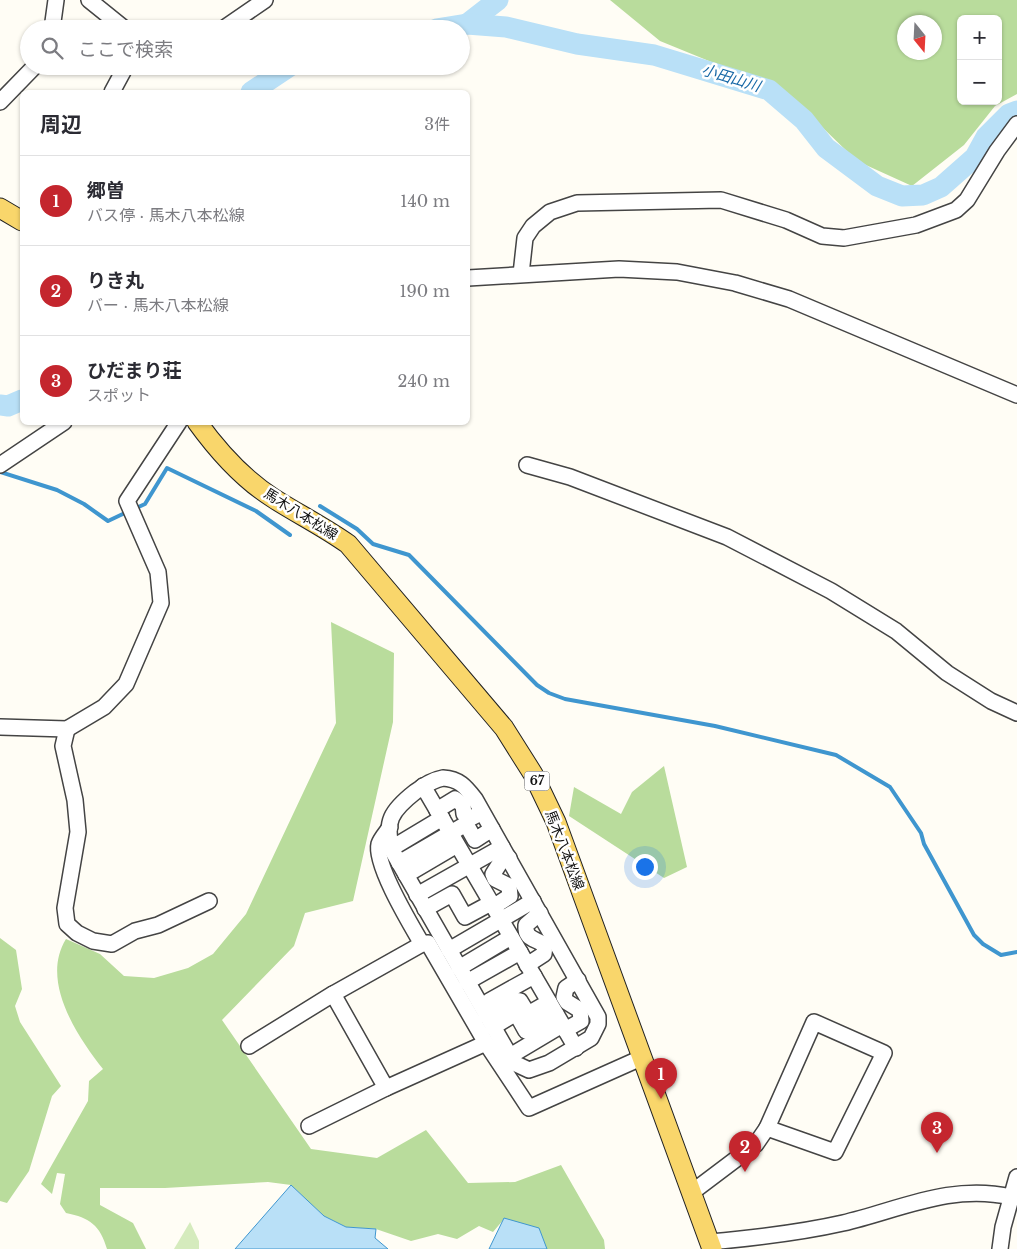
<!DOCTYPE html>
<html lang="ja">
<head>
<meta charset="utf-8">
<style>
  :root { --surface:#fff; --page:#f2f2f3; --text:#2b2b33; --muted:#7c7c81; --line:#e1e1e2; --accent:#c4262e }
  body { margin:0; font-family:"Libre Baskerville","Noto Sans JP",serif; background:var(--page); color:var(--text) }
  .controls { position:absolute; right:15px; top:15px; display:grid; overflow:hidden; border-radius:8px; box-shadow:0 1px 4px #0004 }
  .controls button { width:45px; height:45px; display:grid; place-items:center; padding:0; border:0; border-bottom:1px solid var(--line); background:var(--surface); color:var(--text); font:25px sans-serif }
  .compass { position:absolute; left:897px; top:15px; width:45px; height:45px; border-radius:50%; background:var(--surface); box-shadow:0 1px 4px #0004; rotate:162deg }
  .you { position:absolute; left:644px; top:866px; width:18px; height:18px; margin:-12px; border:4px solid #fff; border-radius:50%; background:#1a73e8; box-shadow:0 0 0 8px #1a73e833 }
  .badge { display:grid; place-items:center; width:32px; height:32px; border-radius:50%; background:var(--accent); color:#fff; font-size:16px; font-weight:700 }
  .pin { position:absolute; translate:-50% -41px; filter:drop-shadow(0 1px 2px #0008) }
  .pin::after { content:''; position:absolute; top:26px; width:18px; height:15px; background:inherit; clip-path:polygon(0 0,100% 0,50% 100%) }
  .list { margin:0; padding:0; list-style:none }
  h2 { display:flex; justify-content:space-between; align-items:center; height:65px; margin:0; padding:0 20px; font-size:21px }
  h2 small { font-size:16px; font-weight:400; color:var(--muted) }
  .list li { display:grid; grid-template-columns:32px 1fr auto; gap:15px; align-items:center; box-sizing:border-box; height:90px; padding:0 20px; border-top:1px solid var(--line) }
  .list b { display:block; font-size:19px; white-space:nowrap }
  .list p { margin:0; font-size:16px; white-space:nowrap; color:var(--muted) }
  .list em { font-size:16px; font-style:normal; color:var(--muted) }
  .icon { flex:none; width:28px; height:28px; fill:none; stroke:currentColor; stroke-width:2; stroke-linecap:round; stroke-linejoin:round }
  .map { position:relative; flex:none; width:1017px; height:1249px; overflow:hidden }
  .search { position:absolute; background:var(--surface); box-shadow:0 1px 4px #0004; left:20px; top:20px; width:450px; height:55px; display:flex; align-items:center; gap:12px; box-sizing:border-box; padding:0 18px; border-radius:28px; color:var(--muted); font-size:19px }
  .panel { position:absolute; background:var(--surface); box-shadow:0 1px 4px #0004; left:20px; top:90px; width:450px; height:335px; border-radius:8px }
  .map>svg:first-child { display:block }
  .green { fill:#d5ebbd }
  .forest { fill:#b9dc9c; fill-rule:evenodd }
  .water { fill:#b9e0f7; stroke:#3f96cf }
  .lines { fill:none; stroke-linecap:round; stroke-linejoin:round }
  .stream { stroke:#3f96cf; stroke-width:4 }
  .river { stroke:#b9e0f7; stroke-width:21 }
  .minor-casing { stroke:#444; stroke-width:18 }
  .major-casing { stroke:#222; stroke-width:21 }
  .minor { stroke:#fff; stroke-width:15 }
  .major { stroke:#f9d66b; stroke-width:19 }
  .labels { text-anchor:middle; stroke-width:5; stroke-linejoin:round; paint-order:stroke }
  .shield { fill:#fff; stroke:#585858; stroke-width:1 }
  .shield-label { font-size:12px; font-weight:bold; fill:#111 }
  .street-label { font-size:14px; fill:#111; stroke:#fff }
  .water-label { font-size:15px; font-style:italic; fill:#1768a6; stroke:#fff }
</style>
</head>
<body>
<div class="map">
<svg width="1017" height="1249" viewBox="0 0 1017 1249">
  <rect width="100%" height="100%" fill="#fffdf5"/>
  <path class="green" d="M190,1222L199,1241V1249H174Z"/>
  <g class="forest">
    <path d="M610,0H1017V94L995,106L964,145L912,186L857,161L787,93L660,41ZM961,19H998V101H961ZM934,22V52H904V22Z"/>
    <path d="M331,622L394,653L393,722L353,901L305,913L294,946L222,1020L311,1149L377,1158L426,1130L468,1183L515,1182L561,1165L604,1240L605,1249H547L504,1219L493,1232L479,1226L457,1239L438,1234L411,1241L376,1229L346,1227L324,1216L291,1185L268,1182L165,1188H100V1205L133,1223L146,1249H107C100,1225 90,1218 66,1213L60,1204L65,1174L57,1173L52,1194L41,1184L88,1101L89,1081L103,1069C77,1036 40,981 66,939L100,954L124,976L154,978L188,968L213,954L246,914L336,723Z"/>
    <path d="M664,766L687,867L664,878L569,816L574,787L621,814L632,792Z"/>
    <path d="M0,938L16,950L22,989L15,1006L20,1022L61,1086L52,1096L29,1171L7,1203L0,1201Z"/>
  </g>
  <g class="water">
    <path d="M291,1185L324,1216L346,1227L376,1229L375,1238L388,1249H235Z"/>
    <path d="M504,1218L539,1228L547,1249H489Z"/>
  </g>
  <g class="lines">
    <g class="stream">
      <path d="M0,472L57,490L84,504L108,521L127,512"/>
      <path d="M320,506L357,529L373,544L409,555L537,685L549,693L565,699L715,726L836,755L890,787L921,833L924,844L974,935L983,944L1001,955L1017,952"/>
      <path d="M134,509L145,504L167,468L256,511L290,535"/>
    </g>
    <g class="river">
      <path d="M467,24L498,0"/>
      <path d="M436,29L467,24L506,27L577,44L654,55L769,90L804,120L826,148L877,186L902,196L923,195L941,187L975,157L986,137L1009,114L1017,111"/>
      <path d="M251,92L290,66"/>
      <path d="M0,405L8,406L22,400"/>
    </g>
    <defs>
      <g id="minor">
        <path d="M89,0L125,29"/>
        <path d="M52,29L56,0"/>
        <path d="M223,29L265,0"/>
        <path d="M112,92L126,66"/>
        <path d="M0,102L35,66"/>
        <path d="M521,274L525,238L533,226L550,212L577,203L721,200L786,220L822,236L844,238L916,225L956,210L967,200L997,151L1017,124"/>
        <path d="M468,278L619,269L677,272L735,283L789,299L1017,395"/>
        <path d="M0,465L64,422"/>
        <path d="M527,465L570,477L727,537L831,591L896,631L947,673L991,701L1017,713"/>
        <path d="M0,727L67,729L104,707L126,684L161,603L158,572L127,501L179,422"/>
        <path d="M67,729L63,746L75,800L78,832L65,908L67,924L77,933L93,941L112,944L135,931L158,925L209,901"/>
        <path d="M443,778C459,779 465,786 475,799L598,1017V1024L591,1038L549,1063L529,1070L514,1063L393,852C383,822 392,810 415,792C424,786 432,780 443,778Z"/>
        <path d="M423,786L576,1048"/>
        <path d="M437,810L455,799L463,805L464,814L469,819L481,813"/>
        <path d="M390,827C387,832 381,838 379,844C374,864 411,925 422,944"/>
        <path d="M392,848L442,818"/>
        <path d="M399,863L466,824L475,840L492,829"/>
        <path d="M406,875L457,845"/>
        <path d="M417,895L502,847"/>
        <path d="M493,907L510,896L509,886L495,879L493,874L500,863L509,858"/>
        <path d="M425,909L452,894L465,917L491,903"/>
        <path d="M449,950L533,901"/>
        <path d="M527,965L544,954C548,935 524,946 526,925L540,913"/>
        <path d="M459,968L511,937"/>
        <path d="M467,982L520,952"/>
        <path d="M333,994L386,1088"/>
        <path d="M489,1001L534,976"/>
        <path d="M486,1015L513,1000L520,1001L528,1014L549,1002"/>
        <path d="M814,1022L884,1053L835,1152L767,1128Z"/>
        <path d="M493,1027L516,1013L526,1031L556,1014"/>
        <path d="M565,1030L581,1021L580,1010L567,1002L564,997L566,988L578,980"/>
        <path d="M249,1046L333,994L422,944L428,943L486,1043L529,1108L641,1058"/>
        <path d="M510,1056L562,1025"/>
        <path d="M309,1126L386,1088L486,1043"/>
        <path d="M691,1193L756,1144L767,1128"/>
        <path d="M710,1242C754,1238 799,1233 843,1223C899,1210 951,1183 1011,1197"/>
        <path d="M1000,1249L1003,1227L1017,1177"/>
      </g>
      <g id="major">
        <path d="M0,208L22,221"/>
        <path d="M197,422C218,451 243,479 273,498C298,514 324,527 348,544L504,728L533,774L556,822L712,1249"/>
      </g>
    </defs>
    <use href="#minor" class="minor-casing"/>
    <use href="#major" class="major-casing"/>
    <use href="#minor" class="minor"/>
    <use href="#major" class="major"/>
  </g>
  <g class="labels">
    <rect class="shield" x="524.5" y="771.5" width="25" height="19" rx="4"/>
    <g class="shield-label">
      <text x="537" y="785">67</text>
    </g>
    <g class="street-label">
      <text transform="translate(301 514) rotate(32)" y="5">馬木八本松線</text>
      <text transform="translate(565 850) rotate(69)" y="5">馬木八本松線</text>
    </g>
    <g class="water-label">
      <text transform="translate(731 78) rotate(17)" y="5">小田山川</text>
    </g>
  </g>
</svg>
<div class="controls">
<button>+</button>
<button>−</button>
</div>
<svg class="compass" viewBox="-18 -18 36 36"><path d="M0-13l5 13h-10z" fill="#e53935"/><path d="M0 13l5-13h-10z" fill="#7c7c81"/></svg>
<div class="you"></div>
<div class="pin badge" style="left:661px;top:1099px">1</div>
<div class="pin badge" style="left:745px;top:1172px">2</div>
<div class="pin badge" style="left:937px;top:1153px">3</div>
<div class="search"><svg class="icon" aria-label="search" viewBox="0 0 24 24"><circle cx="10" cy="10" r="6"/><path d="M15 15l6 6"/></svg>ここで検索</div>
<section class="panel">
<h2>周辺<small>3件</small></h2>
<ul class="list">
<li><span class="badge">1</span><div><b>郷曽</b><p>バス停 · 馬木八本松線</p></div><em>140 m</em></li>
<li><span class="badge">2</span><div><b>りき丸</b><p>バー · 馬木八本松線</p></div><em>190 m</em></li>
<li><span class="badge">3</span><div><b>ひだまり荘</b><p>スポット</p></div><em>240 m</em></li>
</ul>
</section>
</div>
</body>
</html>
